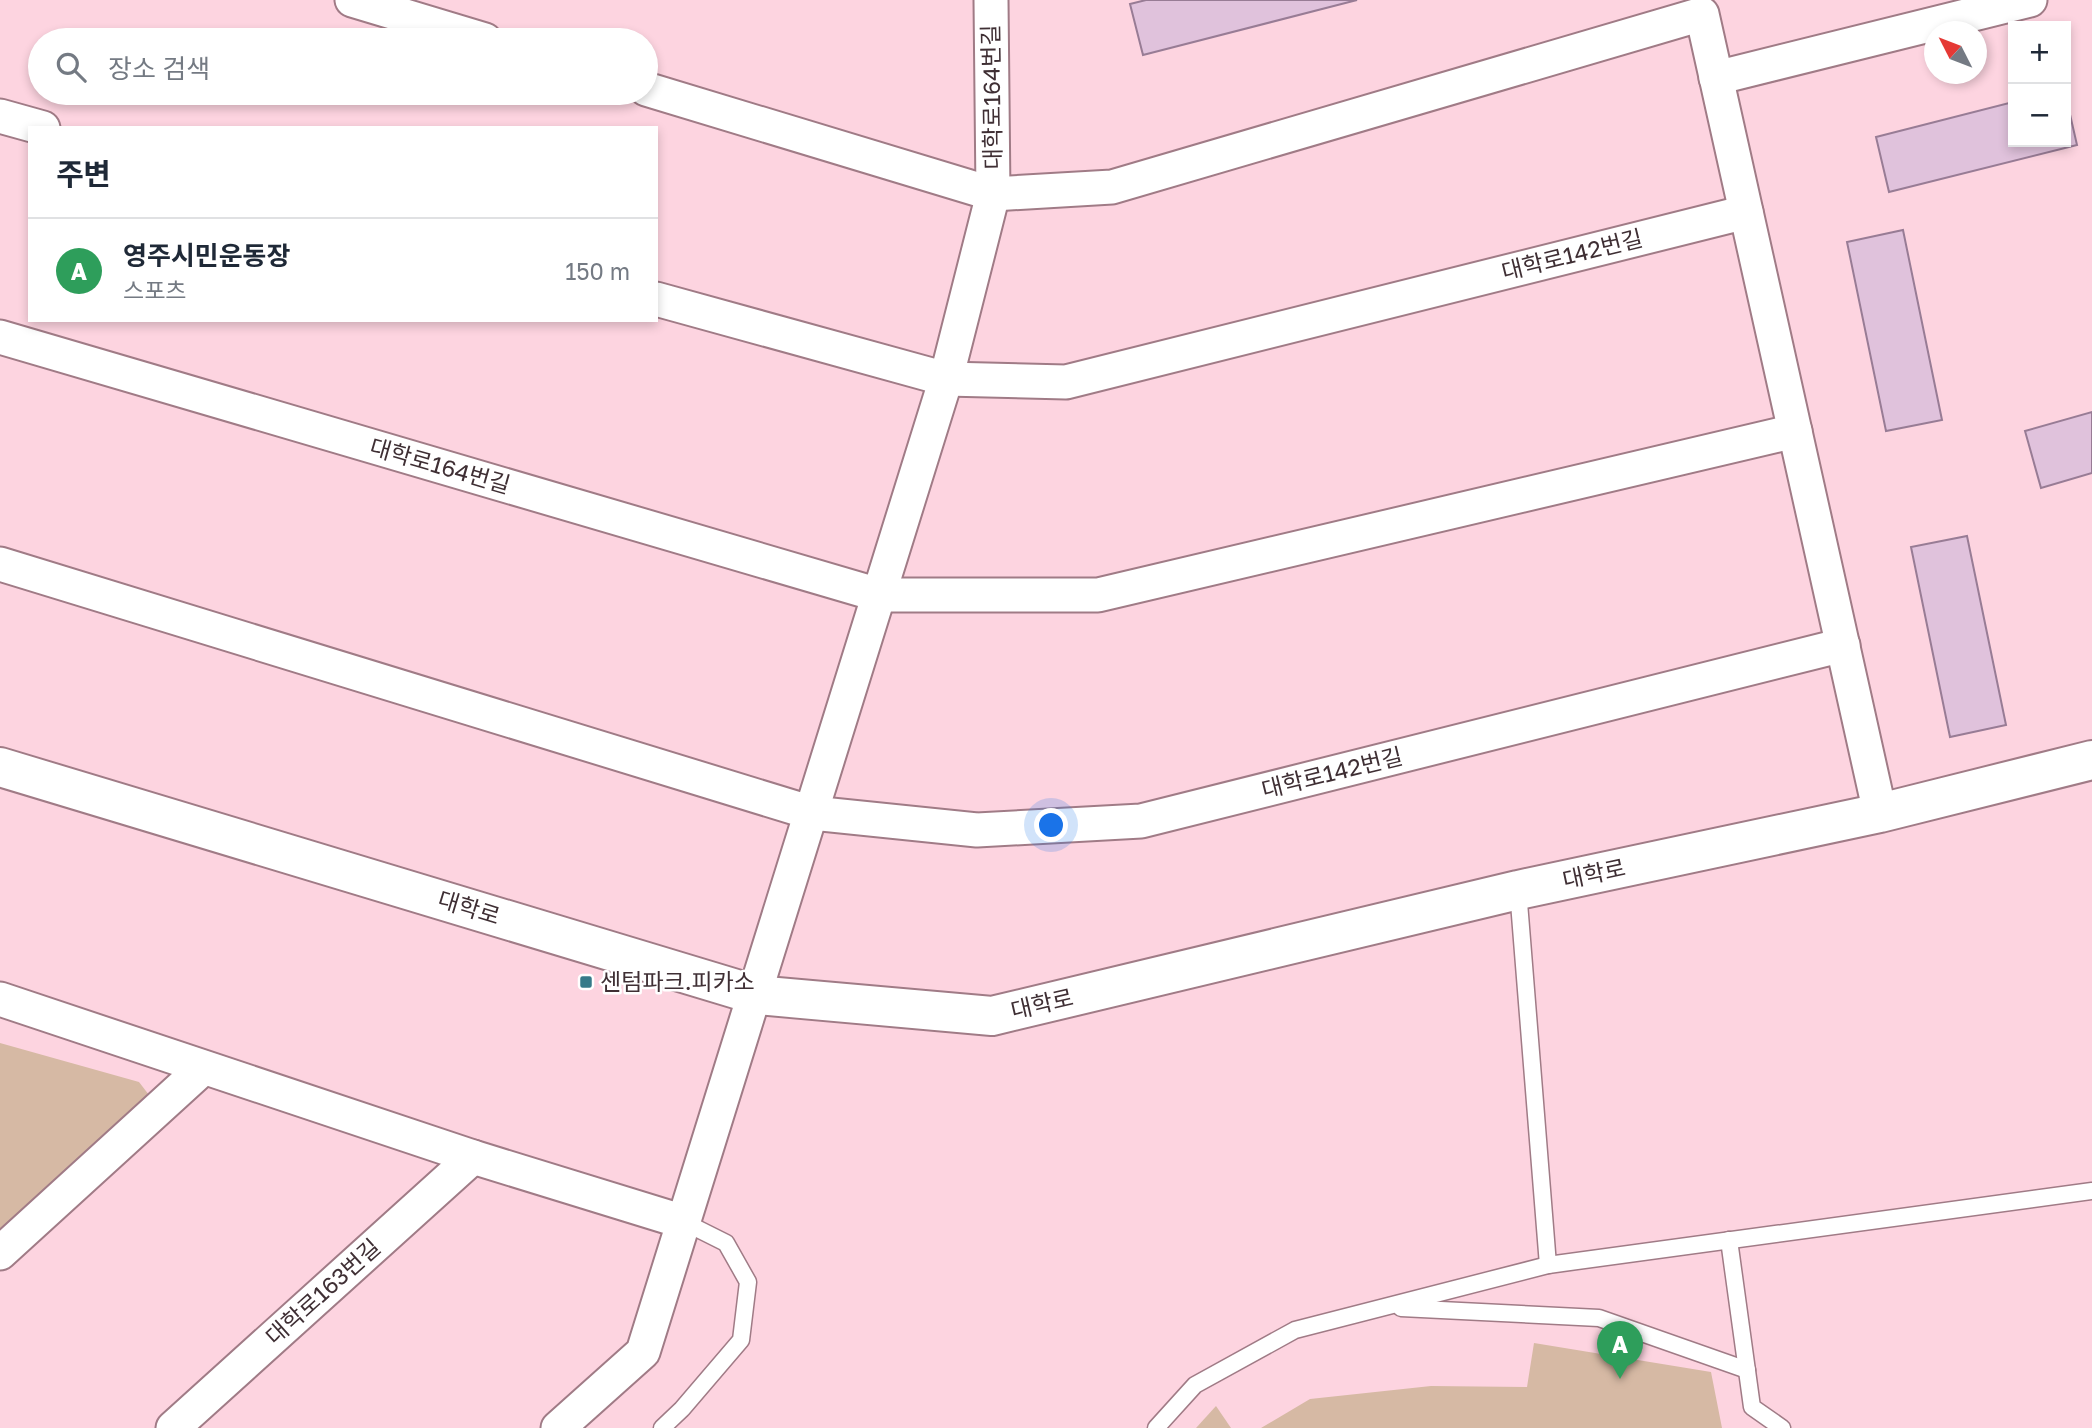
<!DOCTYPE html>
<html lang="ko">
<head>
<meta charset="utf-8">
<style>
  :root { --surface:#fff; --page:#f6f6f7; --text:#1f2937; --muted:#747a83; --line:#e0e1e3; --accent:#367a89 }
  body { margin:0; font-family:"Golos Text","Noto Sans KR",sans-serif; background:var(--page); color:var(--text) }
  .controls { position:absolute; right:21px; top:21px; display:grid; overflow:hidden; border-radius:0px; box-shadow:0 4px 10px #0003 }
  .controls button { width:63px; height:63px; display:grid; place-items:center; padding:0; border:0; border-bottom:2px solid var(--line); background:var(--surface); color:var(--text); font:35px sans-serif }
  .compass { position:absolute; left:1924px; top:21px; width:63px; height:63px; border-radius:50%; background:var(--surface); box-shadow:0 4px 10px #0003; rotate:312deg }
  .you { position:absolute; left:1052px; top:826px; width:24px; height:24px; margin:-18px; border:5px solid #fff; border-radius:50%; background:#1a73e8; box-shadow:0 0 0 10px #1a73e833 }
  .badge { display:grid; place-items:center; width:46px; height:46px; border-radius:50%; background:var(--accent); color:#fff; font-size:23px; font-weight:700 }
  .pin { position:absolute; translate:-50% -58px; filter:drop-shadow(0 2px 4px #0008) }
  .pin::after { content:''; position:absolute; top:37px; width:24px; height:21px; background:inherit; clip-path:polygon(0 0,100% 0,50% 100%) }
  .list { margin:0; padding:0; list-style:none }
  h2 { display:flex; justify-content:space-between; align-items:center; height:91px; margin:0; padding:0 28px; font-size:30px }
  h2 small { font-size:23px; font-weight:400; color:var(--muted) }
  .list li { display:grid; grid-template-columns:46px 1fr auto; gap:21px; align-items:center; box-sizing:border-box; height:105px; padding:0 28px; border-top:2px solid var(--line) }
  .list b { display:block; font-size:26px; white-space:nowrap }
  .list p { margin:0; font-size:23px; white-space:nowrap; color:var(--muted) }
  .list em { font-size:23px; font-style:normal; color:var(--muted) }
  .icon { flex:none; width:38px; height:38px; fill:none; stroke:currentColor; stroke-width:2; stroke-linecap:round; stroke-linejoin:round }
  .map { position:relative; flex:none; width:2092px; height:1428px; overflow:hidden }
  .search { position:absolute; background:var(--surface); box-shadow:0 4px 10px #0003; left:28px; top:28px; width:630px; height:77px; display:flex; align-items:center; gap:18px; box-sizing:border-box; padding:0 24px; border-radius:38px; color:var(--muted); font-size:26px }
  .panel { position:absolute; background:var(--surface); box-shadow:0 4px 10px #0003; left:28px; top:126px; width:630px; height:196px; border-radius:0px }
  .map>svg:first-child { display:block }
  .green { fill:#d6b9a4 }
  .building { fill:#e0c2dc; stroke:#987c95; stroke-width:2 }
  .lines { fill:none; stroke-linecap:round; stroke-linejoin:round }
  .service-casing { stroke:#a07b86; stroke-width:19 }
  .minor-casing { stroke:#a07b86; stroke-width:37 }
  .secondary-casing { stroke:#a07b86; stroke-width:42 }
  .service { stroke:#fff; stroke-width:16 }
  .minor { stroke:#fff; stroke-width:33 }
  .secondary { stroke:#fff; stroke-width:38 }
  .poi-dot { fill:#367a89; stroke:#fff; stroke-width:2.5 }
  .labels { text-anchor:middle; stroke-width:5; stroke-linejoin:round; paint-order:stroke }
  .street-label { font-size:23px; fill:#3f2f34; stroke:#fff }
  .poi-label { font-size:23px; fill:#3f2f34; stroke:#fff; text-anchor:start }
</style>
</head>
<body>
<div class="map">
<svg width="2092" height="1428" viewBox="0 0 2092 1428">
  <rect width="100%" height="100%" fill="#fdd4e0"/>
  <g class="green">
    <path d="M0,1043L139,1082L149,1095L0,1229Z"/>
    <path d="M1534,1343L1711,1372L1722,1428H1261L1310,1399L1431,1386L1527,1387Z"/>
    <path d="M1216,1406L1231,1428H1196Z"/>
  </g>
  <g class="building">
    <path d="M1146,0H1357L1143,55L1130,4Z"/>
    <path d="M2066,97L2077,145L1889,192L1876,137L2013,102V142H2066Z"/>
    <path d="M1903,230L1942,420L1886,431L1847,242Z"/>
    <path d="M2092,412V473L2041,488L2025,431Z"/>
    <path d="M1967,536L2006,725L1950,737L1911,547Z"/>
  </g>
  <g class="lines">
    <defs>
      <g id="service">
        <path d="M1518,890L1548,1265"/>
        <path d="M1729,1240L1752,1407L1782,1428"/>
        <path d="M1401,1308L1599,1318L1747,1370"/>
        <path d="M662,1428L682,1409L741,1340L748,1282L726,1243L684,1222"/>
        <path d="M1156,1428L1195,1385L1295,1330L1548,1265L2092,1191"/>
      </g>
      <g id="minor">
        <path d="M352,0L485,40"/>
        <path d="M1716,78L2030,0"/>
        <path d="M646,89L993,194L1112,187L1702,14L1880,813"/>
        <path d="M0,116L43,128"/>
        <path d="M656,299L946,379L1066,382L1746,212"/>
        <path d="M0,337L879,595H1098L1795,431"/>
        <path d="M0,564L812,813L977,830L1141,821L1843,645"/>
        <path d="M0,999L473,1157L684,1222"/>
        <path d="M0,1253L203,1068"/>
        <path d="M173,1428L473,1157"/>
        <path d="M558,1428L643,1352L946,379L993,194L991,0"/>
      </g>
      <path id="secondary" d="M0,767L756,995L992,1016L1518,890L1880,813L2092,760"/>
    </defs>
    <use href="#service" class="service-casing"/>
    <use href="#minor" class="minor-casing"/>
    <use href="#secondary" class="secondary-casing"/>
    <use href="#service" class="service"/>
    <use href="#minor" class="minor"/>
    <use href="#secondary" class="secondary"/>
  </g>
  <rect class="poi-dot" x="579" y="975" width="14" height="14" rx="3.5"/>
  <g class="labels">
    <g class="street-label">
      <text transform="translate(992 97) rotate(-91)" y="8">대학로164번길</text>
      <text transform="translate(1572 255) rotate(-14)" y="8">대학로142번길</text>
      <text transform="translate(440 466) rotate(16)" y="8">대학로164번길</text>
      <text transform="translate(1332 773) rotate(-14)" y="8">대학로142번길</text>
      <text transform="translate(1594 874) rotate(-12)" y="8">대학로</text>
      <text transform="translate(469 908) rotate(17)" y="8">대학로</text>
      <text transform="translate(1042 1004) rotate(-13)" y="8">대학로</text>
      <text transform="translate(323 1292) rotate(-42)" y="8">대학로163번길</text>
    </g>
    <g class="poi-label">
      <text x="600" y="990">센텀파크.피카소</text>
    </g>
  </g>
</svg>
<div class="controls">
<button>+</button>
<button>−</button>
</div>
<svg class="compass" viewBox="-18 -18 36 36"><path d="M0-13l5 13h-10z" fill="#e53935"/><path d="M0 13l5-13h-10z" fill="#747a83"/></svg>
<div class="you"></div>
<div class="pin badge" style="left:1620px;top:1379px;background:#2e9e5b">A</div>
<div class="search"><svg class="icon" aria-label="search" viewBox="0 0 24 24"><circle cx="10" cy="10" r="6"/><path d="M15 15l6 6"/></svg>장소 검색</div>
<section class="panel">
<h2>주변<small></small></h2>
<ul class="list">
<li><span class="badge" style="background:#2e9e5b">A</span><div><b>영주시민운동장</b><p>스포츠</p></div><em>150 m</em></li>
</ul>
</section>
</div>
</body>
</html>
